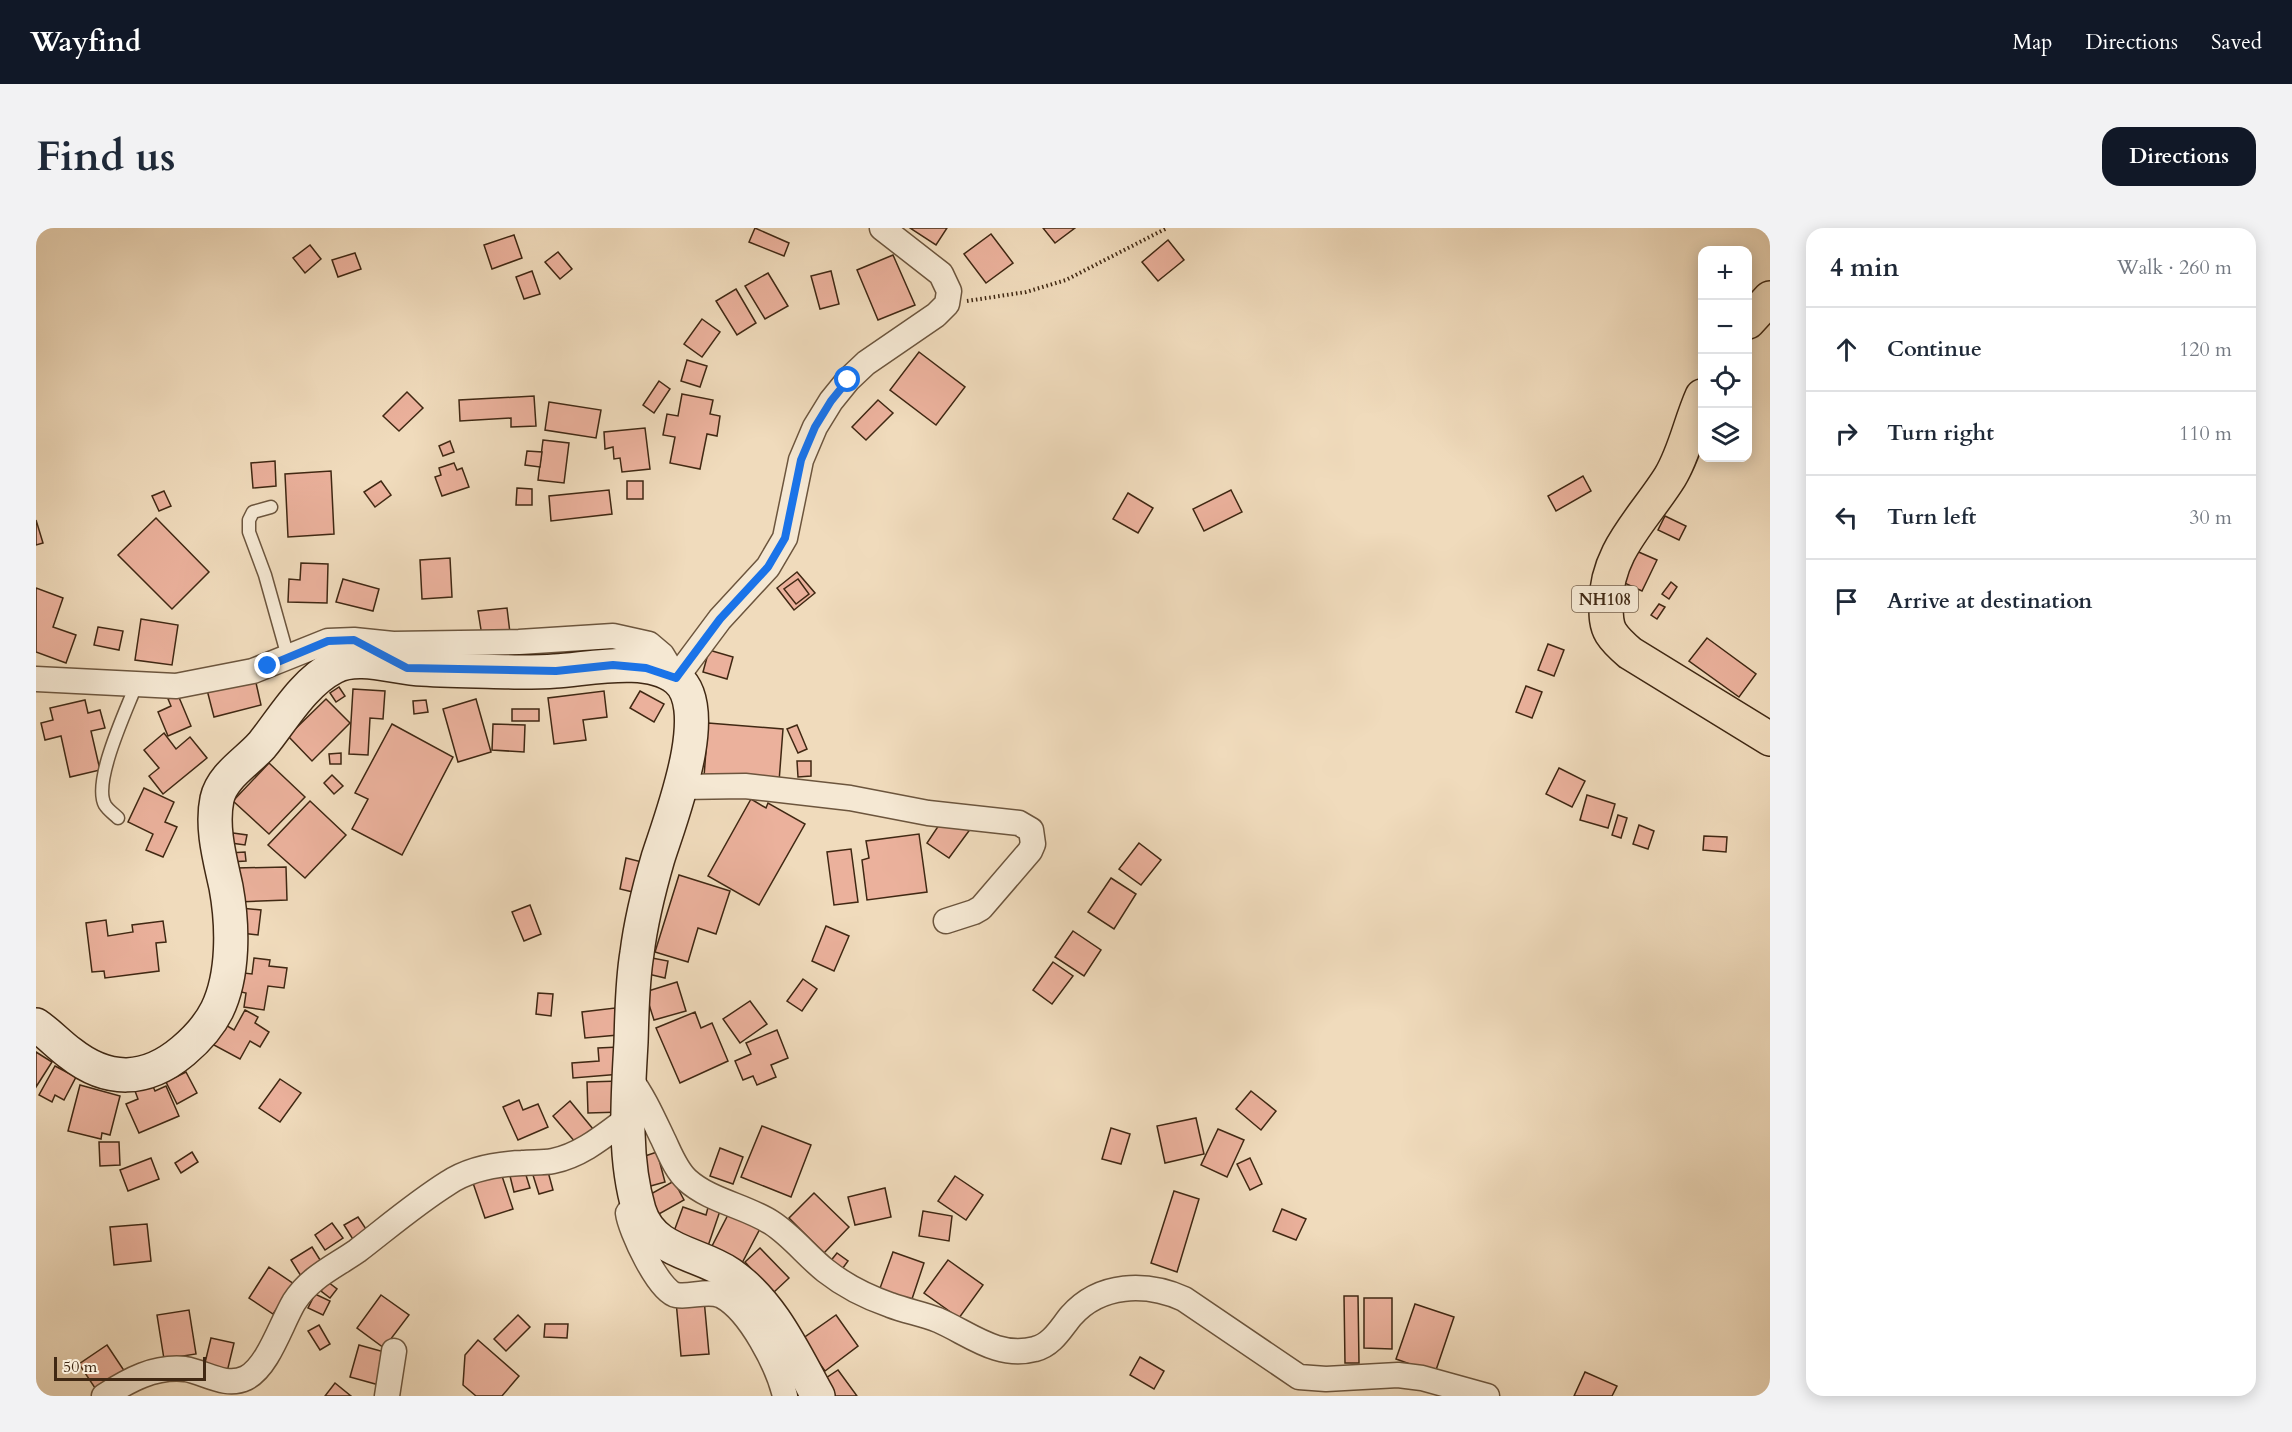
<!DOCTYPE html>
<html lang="en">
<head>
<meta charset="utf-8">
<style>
  :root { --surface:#fff; --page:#f2f2f3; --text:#1f2937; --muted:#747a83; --line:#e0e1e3; --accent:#111827 }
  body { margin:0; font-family:Cardo,serif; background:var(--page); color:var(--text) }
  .controls { position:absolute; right:18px; top:18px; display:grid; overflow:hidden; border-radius:12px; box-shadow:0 3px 15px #0003 }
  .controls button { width:54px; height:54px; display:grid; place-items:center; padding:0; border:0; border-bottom:2px solid var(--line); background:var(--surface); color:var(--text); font:30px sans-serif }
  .scale { position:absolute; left:18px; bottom:15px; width:152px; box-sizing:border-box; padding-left:6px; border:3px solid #402813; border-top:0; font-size:16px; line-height:21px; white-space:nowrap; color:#402813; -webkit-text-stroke:4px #f5e8d3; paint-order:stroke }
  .stop { position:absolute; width:18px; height:18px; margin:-14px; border:4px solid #1a73e8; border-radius:50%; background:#fff }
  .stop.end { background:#1a73e8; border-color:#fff; box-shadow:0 2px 6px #0008 }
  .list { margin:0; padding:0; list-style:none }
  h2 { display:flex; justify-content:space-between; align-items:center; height:78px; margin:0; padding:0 24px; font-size:26px }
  h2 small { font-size:20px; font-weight:400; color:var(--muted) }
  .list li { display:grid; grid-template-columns:39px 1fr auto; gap:18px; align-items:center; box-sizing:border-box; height:84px; padding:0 24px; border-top:2px solid var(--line) }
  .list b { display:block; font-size:22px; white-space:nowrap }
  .list em { font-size:20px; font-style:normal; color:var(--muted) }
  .icon { flex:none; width:33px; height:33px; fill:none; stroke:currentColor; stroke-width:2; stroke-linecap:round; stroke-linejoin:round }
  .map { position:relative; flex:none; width:1734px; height:1168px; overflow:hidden; border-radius:18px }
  header { display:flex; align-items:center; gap:36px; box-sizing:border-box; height:84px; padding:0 30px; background:var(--accent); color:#fff }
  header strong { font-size:28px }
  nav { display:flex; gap:33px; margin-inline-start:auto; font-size:21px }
  .intro { display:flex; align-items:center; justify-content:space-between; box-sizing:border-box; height:144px; padding:0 36px }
  h1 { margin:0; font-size:42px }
  .button { padding:15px 27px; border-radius:18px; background:var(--accent); color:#fff; font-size:21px; font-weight:700 }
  main { display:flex; gap:36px; padding:0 36px }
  aside { flex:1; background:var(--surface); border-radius:18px; box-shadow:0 3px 15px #0003 }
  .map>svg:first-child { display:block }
  .building { fill:#ebb19c; stroke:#402813; stroke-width:1.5 }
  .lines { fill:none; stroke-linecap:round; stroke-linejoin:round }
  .lane-casing { stroke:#6c553d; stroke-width:15 }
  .street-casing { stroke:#6c553d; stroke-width:27 }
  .secondary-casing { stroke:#402813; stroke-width:36 }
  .highway-casing { stroke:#402813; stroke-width:36 }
  .path { stroke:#402813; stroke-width:4; stroke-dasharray:1.5 3; stroke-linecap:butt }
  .lane { stroke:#f5e8d3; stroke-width:12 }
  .street { stroke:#f5e8d3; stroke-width:24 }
  .secondary { stroke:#f5e8d3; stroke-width:33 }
  .highway { stroke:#f0dbbc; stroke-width:33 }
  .route { stroke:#1a73e8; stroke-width:8 }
  .labels { text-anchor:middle; stroke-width:6; stroke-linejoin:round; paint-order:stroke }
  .shield { fill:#f5e8d3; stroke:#76624d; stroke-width:1.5 }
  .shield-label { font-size:16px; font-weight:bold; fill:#402813 }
</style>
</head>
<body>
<header>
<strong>Wayfind</strong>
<nav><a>Map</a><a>Directions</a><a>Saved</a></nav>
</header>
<div class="intro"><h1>Find us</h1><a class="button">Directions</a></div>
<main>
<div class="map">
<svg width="1734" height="1168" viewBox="0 0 1734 1168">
  <rect width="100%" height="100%" fill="#f0dbbc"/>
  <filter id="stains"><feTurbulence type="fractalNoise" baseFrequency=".00333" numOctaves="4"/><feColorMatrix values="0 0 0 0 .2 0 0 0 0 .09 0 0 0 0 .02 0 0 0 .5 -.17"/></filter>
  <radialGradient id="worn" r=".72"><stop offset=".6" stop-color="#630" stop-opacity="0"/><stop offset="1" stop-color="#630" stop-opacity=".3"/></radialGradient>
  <g class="building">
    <path d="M719,0L753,15L748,28L713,14Z"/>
    <path d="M874,0H911L900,17Z"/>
    <path d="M1007,0H1039L1019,15Z"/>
    <path d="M955,6L977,35L950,55L928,26Z"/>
    <path d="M478,7L486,30L456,41L448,17Z"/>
    <path d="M1132,12L1148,32L1122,53L1106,34Z"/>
    <path d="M274,17L285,31L269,45L257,30Z"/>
    <path d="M522,24L536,41L524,51L509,34Z"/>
    <path d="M319,25L325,41L302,49L296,32Z"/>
    <path d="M857,27L879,77L842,92L821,42Z"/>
    <path d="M496,43L504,66L488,71L480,49Z"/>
    <path d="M795,43L803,76L784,81L775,48Z"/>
    <path d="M732,45L752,78L729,91L709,58Z"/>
    <path d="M700,61L720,95L701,107L680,73Z"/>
    <path d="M666,91L684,104L666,129L648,116Z"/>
    <path d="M883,124L929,159L900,197L854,162Z"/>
    <path d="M651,132L671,138L664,159L645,153Z"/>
    <path d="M623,153L634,161L618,185L607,177Z"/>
    <path d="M371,164L387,180L363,203L347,188Z"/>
    <path d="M646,166L677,172L674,186L684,188L681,208L671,206L664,241L634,235L639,209L627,207L631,186L642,188Z"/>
    <path d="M498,168L500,198L475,199V190L424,193L423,172Z"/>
    <path d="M842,172L857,185L830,212L816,199Z"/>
    <path d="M513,174L565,182L560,210L509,202Z"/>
    <path d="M609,200L614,241L586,244L584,230L578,231L577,219L569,221L568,204Z"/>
    <path d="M507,212L533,215L528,255L502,252Z"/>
    <path d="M414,213L418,224L407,228L403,218Z"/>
    <path d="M491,223L506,224L504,239L489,237Z"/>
    <path d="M239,233L240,258L217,260L215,235Z"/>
    <path d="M418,235L421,242L426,240L433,259L406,268L399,249L405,247L403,240Z"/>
    <path d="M295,243L298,306L252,309L249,246Z"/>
    <path d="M1547,248L1555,263L1520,283L1512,268Z"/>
    <path d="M345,253L355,267L339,279L328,264Z"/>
    <rect x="591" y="253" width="16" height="18"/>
    <path d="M481,260L496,261V277H480Z"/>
    <path d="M573,262L576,286L515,293L513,268Z"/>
    <path d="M1195,262L1206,284L1168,303L1157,281Z"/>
    <path d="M128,263L135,278L123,283L116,268Z"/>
    <path d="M1092,265L1117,280L1102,305L1077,291Z"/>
    <path d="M1629,288L1650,298L1643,312L1622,302Z"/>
    <path d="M120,290L173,344L136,381L82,327Z"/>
    <path d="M0,292L7,315L0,317Z"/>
    <path d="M1598,322L1621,332L1606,363L1584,353Z"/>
    <path d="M414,330L416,369L386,371L384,332Z"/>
    <path d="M265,335L292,336L291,375L252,374L253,351L264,352Z"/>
    <path d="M761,344L779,365L758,382L741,360Z"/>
    <path d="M307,351L343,361L337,383L300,374Z"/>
    <path d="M762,351L773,366L760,376L748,361Z"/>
    <path d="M1635,354L1641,359L1633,371L1626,366Z"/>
    <path d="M0,360L27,370L17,399L40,407L30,435L0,424Z"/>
    <path d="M1623,376L1629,379L1621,391L1615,387Z"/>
    <path d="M471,380L474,405L446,408L442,383Z"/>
    <path d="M105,391L142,397L136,437L99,432Z"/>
    <path d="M62,399L87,403L83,422L58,417Z"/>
    <path d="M1671,410L1720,446L1703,469L1653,433Z"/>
    <path d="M1512,416L1528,422L1518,448L1502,442Z"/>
    <path d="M673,422L697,429L691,451L667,444Z"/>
    <path d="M218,446L225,477L178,489L170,458Z"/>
    <path d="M1490,458L1506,464L1496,490L1480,484Z"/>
    <path d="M303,459L309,468L300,474L294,465Z"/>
    <path d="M317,461L349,463L347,491L334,490L332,527L313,526Z"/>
    <path d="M568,463L571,489L547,492L550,512L518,516L512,470Z"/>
    <path d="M604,463L628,476L618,494L594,480Z"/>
    <path d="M142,467L155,498L132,508L122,484L135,478L132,471Z"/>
    <path d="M290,471L314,495L276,533L252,508Z"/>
    <path d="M440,471L455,524L422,534L407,481Z"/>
    <path d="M49,472L52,485L64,482L69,500L55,503L64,542L34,549L25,508L9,512L5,495L17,492L14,480Z"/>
    <path d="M390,472L392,484L378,486L377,473Z"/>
    <rect x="476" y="481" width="27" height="12"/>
    <path d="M672,495L747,501L743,554L668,549Z"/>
    <path d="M356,496L417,529L366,627L316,601L332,571L319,565Z"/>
    <path d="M457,496L489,497L488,524L456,522Z"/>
    <path d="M761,497L771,521L762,525L751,501Z"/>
    <path d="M128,505L140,521L154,509L171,530L127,566L113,548L123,540L108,522Z"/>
    <path d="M305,525V536H294L293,526Z"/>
    <path d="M761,533H775V548L762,549Z"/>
    <path d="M233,535L269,569L233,606L197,573Z"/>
    <path d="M1523,540L1549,553L1536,579L1510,566Z"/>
    <path d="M296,547L307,558L298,566L288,555Z"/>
    <path d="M108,560L138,574L129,594L141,599L127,629L110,622L117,606L92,594Z"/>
    <path d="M1551,567L1579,576L1572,600L1544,592Z"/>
    <path d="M715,571L730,580L732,575L769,596L723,677L672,648Z"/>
    <path d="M274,573L310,607L269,650L232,617Z"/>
    <path d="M1582,587L1591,590L1585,610L1576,607Z"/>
    <path d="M907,591L938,596L913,630L891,615Z"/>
    <path d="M1603,597L1618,603L1612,621L1597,616Z"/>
    <path d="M197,605L211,607L209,617L195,615Z"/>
    <path d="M883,606L891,664L831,672L826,632L833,630L830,613Z"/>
    <path d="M1668,608L1691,609L1690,624L1667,622Z"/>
    <path d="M1103,615L1125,632L1105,657L1083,641Z"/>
    <path d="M815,621L822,674L798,677L791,624Z"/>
    <path d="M209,624L210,633L194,634L193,625Z"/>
    <path d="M590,630L606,634L601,665L584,661Z"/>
    <path d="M250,639L251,672L201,674L200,640Z"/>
    <path d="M643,647L694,663L680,706L662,700L652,734L619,724Z"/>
    <path d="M1075,650L1100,666L1078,701L1052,684Z"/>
    <path d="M494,677L505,706L488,713L476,684Z"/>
    <path d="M204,680L225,682L222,707L205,705Z"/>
    <path d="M70,692L72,708L97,704L96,697L127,693L130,714L120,715L123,743L69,750L68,743L56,744L50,695Z"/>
    <path d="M790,698L813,708L798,743L776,733Z"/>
    <path d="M1037,703L1065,722L1048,748L1019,729Z"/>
    <path d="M218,730L234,732L233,738L251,740L248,760L232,758L228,782L208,779L210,765L205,764L208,745L216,746Z"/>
    <path d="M616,730L632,733L629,750L612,746Z"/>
    <path d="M1017,734L1037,748L1016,776L997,762Z"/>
    <path d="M767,751L781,761L766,783L751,773Z"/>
    <path d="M641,754L650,783L618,792L609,764Z"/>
    <path d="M502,765L517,766L515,788L500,786Z"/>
    <path d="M714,773L731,796L704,815L687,791Z"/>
    <path d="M579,780L582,807L549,810L546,784Z"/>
    <path d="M209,782L222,789L219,795L233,804L224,819L214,813L204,831L176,816L188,796L198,802Z"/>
    <path d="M659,784L665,800L676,795L692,833L644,855L620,800Z"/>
    <path d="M741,802L752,830L735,837L740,849L721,857L717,848L707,852L699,833L715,826L710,815Z"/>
    <path d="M583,819L585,846L537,850L536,835L563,833L562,820Z"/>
    <path d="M0,824L16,834L0,859Z"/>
    <path d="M19,838L40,849L28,872L19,867L16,874L3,867Z"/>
    <path d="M150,844L161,865L141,876L130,854Z"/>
    <path d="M244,851L265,865L244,894L223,880Z"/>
    <path d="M584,853L585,884L552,885L551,854Z"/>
    <path d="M116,856L119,863L130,858L143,888L103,905L90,876L102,871L99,863Z"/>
    <path d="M44,857L84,868L74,907L66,905L65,911L32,903Z"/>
    <path d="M1215,863L1240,883L1225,902L1200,881Z"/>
    <path d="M483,872L487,882L502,876L512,899L482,912L467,879Z"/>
    <path d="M534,873L557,901L540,915L517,888Z"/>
    <path d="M1160,890L1168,926L1129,935L1121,898Z"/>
    <path d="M726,898L775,917L755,969L705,949Z"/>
    <path d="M1075,900L1094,906L1085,936L1066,931Z"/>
    <path d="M1182,901L1208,912L1191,949L1165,937Z"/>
    <path d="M63,914H83L84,937L64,938Z"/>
    <path d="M684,920L707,929L697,956L674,948Z"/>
    <path d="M156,924L162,934L145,945L139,935Z"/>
    <path d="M621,924L629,954L611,959L603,930Z"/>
    <path d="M115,930L123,951L92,963L84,942Z"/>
    <path d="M1214,930L1226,956L1214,962L1201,936Z"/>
    <path d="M511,940L517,962L503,966L496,944Z"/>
    <path d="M489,944L494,960L478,964L474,948Z"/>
    <path d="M465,945L477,981L449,990L437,955Z"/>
    <path d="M919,948L947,967L930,992L902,973Z"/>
    <path d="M638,953L648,972L623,986L613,967Z"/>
    <path d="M849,960L855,989L819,997L812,969Z"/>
    <path d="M1138,963L1163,971L1141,1044L1115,1035Z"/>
    <path d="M778,965L813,999L788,1025L753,990Z"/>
    <path d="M673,976L685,980L672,1018L637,1006L647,979L670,987Z"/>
    <path d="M696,979L727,995L705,1037L674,1022Z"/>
    <path d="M1246,981L1270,991L1260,1012L1237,1003Z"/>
    <path d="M887,983L916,988L913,1013L883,1008Z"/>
    <path d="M322,989L332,1004L318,1013L308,997Z"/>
    <path d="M296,995L307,1010L289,1022L279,1007Z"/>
    <path d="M111,996L115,1033L78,1037L74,999Z"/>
    <path d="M276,1019L286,1035L265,1048L255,1032Z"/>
    <path d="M724,1020L753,1050L737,1065L709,1034Z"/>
    <path d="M857,1024L888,1035L875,1074L843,1063Z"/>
    <path d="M801,1025L812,1033L804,1044L793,1035Z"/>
    <path d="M912,1032L947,1057L923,1090L888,1065Z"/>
    <path d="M233,1039L258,1056L237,1086L213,1070Z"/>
    <path d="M292,1054L301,1061L294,1070L285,1063Z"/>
    <path d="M279,1066L294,1073L287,1087L272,1080Z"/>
    <path d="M345,1067L373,1087L348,1120L321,1100Z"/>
    <path d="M1308,1068H1322L1323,1135H1309Z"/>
    <path d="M1328,1070H1356V1121L1328,1120Z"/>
    <path d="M668,1071L673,1126L645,1128L640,1073Z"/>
    <path d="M1379,1076L1418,1089L1399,1145L1360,1131Z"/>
    <path d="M153,1082L160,1126L128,1131L121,1087Z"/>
    <path d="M482,1087L494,1099L470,1123L458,1111Z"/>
    <path d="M800,1087L822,1118L789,1143L766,1111Z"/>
    <path d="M509,1096H532L531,1110L508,1109Z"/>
    <path d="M283,1097L294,1116L284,1122L272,1103Z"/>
    <path d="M175,1110L198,1115L191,1144L168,1139Z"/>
    <path d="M442,1112L483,1148L466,1168H440L427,1157L429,1127Z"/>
    <path d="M71,1117L89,1144L61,1163L43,1136Z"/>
    <path d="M323,1117L352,1125L343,1157L314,1149Z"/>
    <path d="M1104,1129L1128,1143L1118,1161L1094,1147Z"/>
    <path d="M802,1142L821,1168H798L787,1152Z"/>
    <path d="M1549,1144L1581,1158L1576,1168H1538Z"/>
    <path d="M299,1155L315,1168H289Z"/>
  </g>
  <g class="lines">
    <defs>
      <g id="lane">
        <path d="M235,279L217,284L213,292V304L229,347L252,429"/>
        <path d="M82,590C78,586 72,582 69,577C56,554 91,481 100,457"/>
      </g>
      <g id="street">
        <path d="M0,451L140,458L217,443L292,413L318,412L357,416L483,414L577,408L613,416L626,427L640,450L684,391L732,339L749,310L765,232L779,199L795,173L812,152L830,135L900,87L911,76L913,63L905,46L846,0"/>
        <path d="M645,559L709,558L814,570L892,585L983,595L995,602L997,616L994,623L945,680L938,684L910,693"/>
        <path d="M593,849C607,868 616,888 626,909C633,923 639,941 651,952C674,973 710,978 736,995C756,1008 771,1028 790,1043C809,1058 831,1069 854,1077C870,1083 887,1086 902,1092C934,1106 962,1131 999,1121C1016,1117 1025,1100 1035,1088C1064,1055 1110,1054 1148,1071L1263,1149L1290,1151L1362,1147L1386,1150L1451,1168"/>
        <path d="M592,985C594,1002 623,1064 640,1067C654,1070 672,1061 686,1068C714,1083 742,1138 749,1168"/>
        <path d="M68,1168C93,1152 118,1138 149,1141C169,1144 189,1160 210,1150C232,1139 245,1096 258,1074C274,1049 298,1039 321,1023C351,1000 380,975 412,955C433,941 461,936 486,935C496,934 507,935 517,933C546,927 569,907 592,890"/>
        <path d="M351,1168L358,1123"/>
      </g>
      <path id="secondary" d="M0,797C12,805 22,816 34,825C72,855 110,854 147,823C160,812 173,798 181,782C198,747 197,697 190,659C184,631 175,600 181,571C186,548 211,534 226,517C247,491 267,455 298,439C322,426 359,440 386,441C418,443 451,443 484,444C495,444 508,444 519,443C554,441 612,427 641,451C678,481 634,592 622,630C613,661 605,693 601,725C596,755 596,785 595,814C592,869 587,929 603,982C616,1025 662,1024 694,1046C736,1075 758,1125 782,1168"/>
      <g id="highway">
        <path d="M1712,94L1734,70"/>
        <path d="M1666,168C1654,195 1649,224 1634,249C1607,292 1569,324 1570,378C1570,387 1570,397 1575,405C1580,413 1587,419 1594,425L1734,511"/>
      </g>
    </defs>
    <use href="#lane" class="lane-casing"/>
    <use href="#street" class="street-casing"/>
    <use href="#secondary" class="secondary-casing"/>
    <use href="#highway" class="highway-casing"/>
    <path class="path" d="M931,73L990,64L1030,52L1131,0"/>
    <use href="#lane" class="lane"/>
    <use href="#street" class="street"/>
    <use href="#secondary" class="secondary"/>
    <use href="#highway" class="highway"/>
  </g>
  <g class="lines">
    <path class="route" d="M232,438L292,413L318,412L371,440L520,443L577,437L610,440L640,450L684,391L732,339L749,310L765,232L779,199L795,173L812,152"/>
  </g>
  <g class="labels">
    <rect class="shield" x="1536" y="358" width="66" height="26" rx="4.5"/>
    <g class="shield-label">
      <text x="1569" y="377">NH108</text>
    </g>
  </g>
  <rect width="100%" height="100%" filter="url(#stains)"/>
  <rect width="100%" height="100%" fill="url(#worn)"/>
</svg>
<div class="controls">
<button>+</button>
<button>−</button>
<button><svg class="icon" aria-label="locate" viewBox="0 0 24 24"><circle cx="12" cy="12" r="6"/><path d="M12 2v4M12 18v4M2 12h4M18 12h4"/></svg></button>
<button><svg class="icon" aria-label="layers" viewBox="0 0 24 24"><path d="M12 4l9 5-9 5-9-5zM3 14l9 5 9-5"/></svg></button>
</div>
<div class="scale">50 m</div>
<div class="stop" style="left:812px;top:152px"></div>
<div class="stop end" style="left:232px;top:438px"></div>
</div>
<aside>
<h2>4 min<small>Walk · 260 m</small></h2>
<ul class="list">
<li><svg class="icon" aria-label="ahead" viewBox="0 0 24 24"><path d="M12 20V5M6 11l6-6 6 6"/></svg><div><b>Continue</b></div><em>120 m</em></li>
<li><svg class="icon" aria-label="right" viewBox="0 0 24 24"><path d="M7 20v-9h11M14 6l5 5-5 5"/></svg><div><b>Turn right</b></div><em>110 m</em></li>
<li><svg class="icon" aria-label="left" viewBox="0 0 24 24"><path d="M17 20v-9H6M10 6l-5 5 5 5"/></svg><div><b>Turn left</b></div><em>30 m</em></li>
<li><svg class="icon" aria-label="arrive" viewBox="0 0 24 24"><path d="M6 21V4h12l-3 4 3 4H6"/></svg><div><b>Arrive at destination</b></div></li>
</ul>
</aside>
</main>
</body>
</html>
